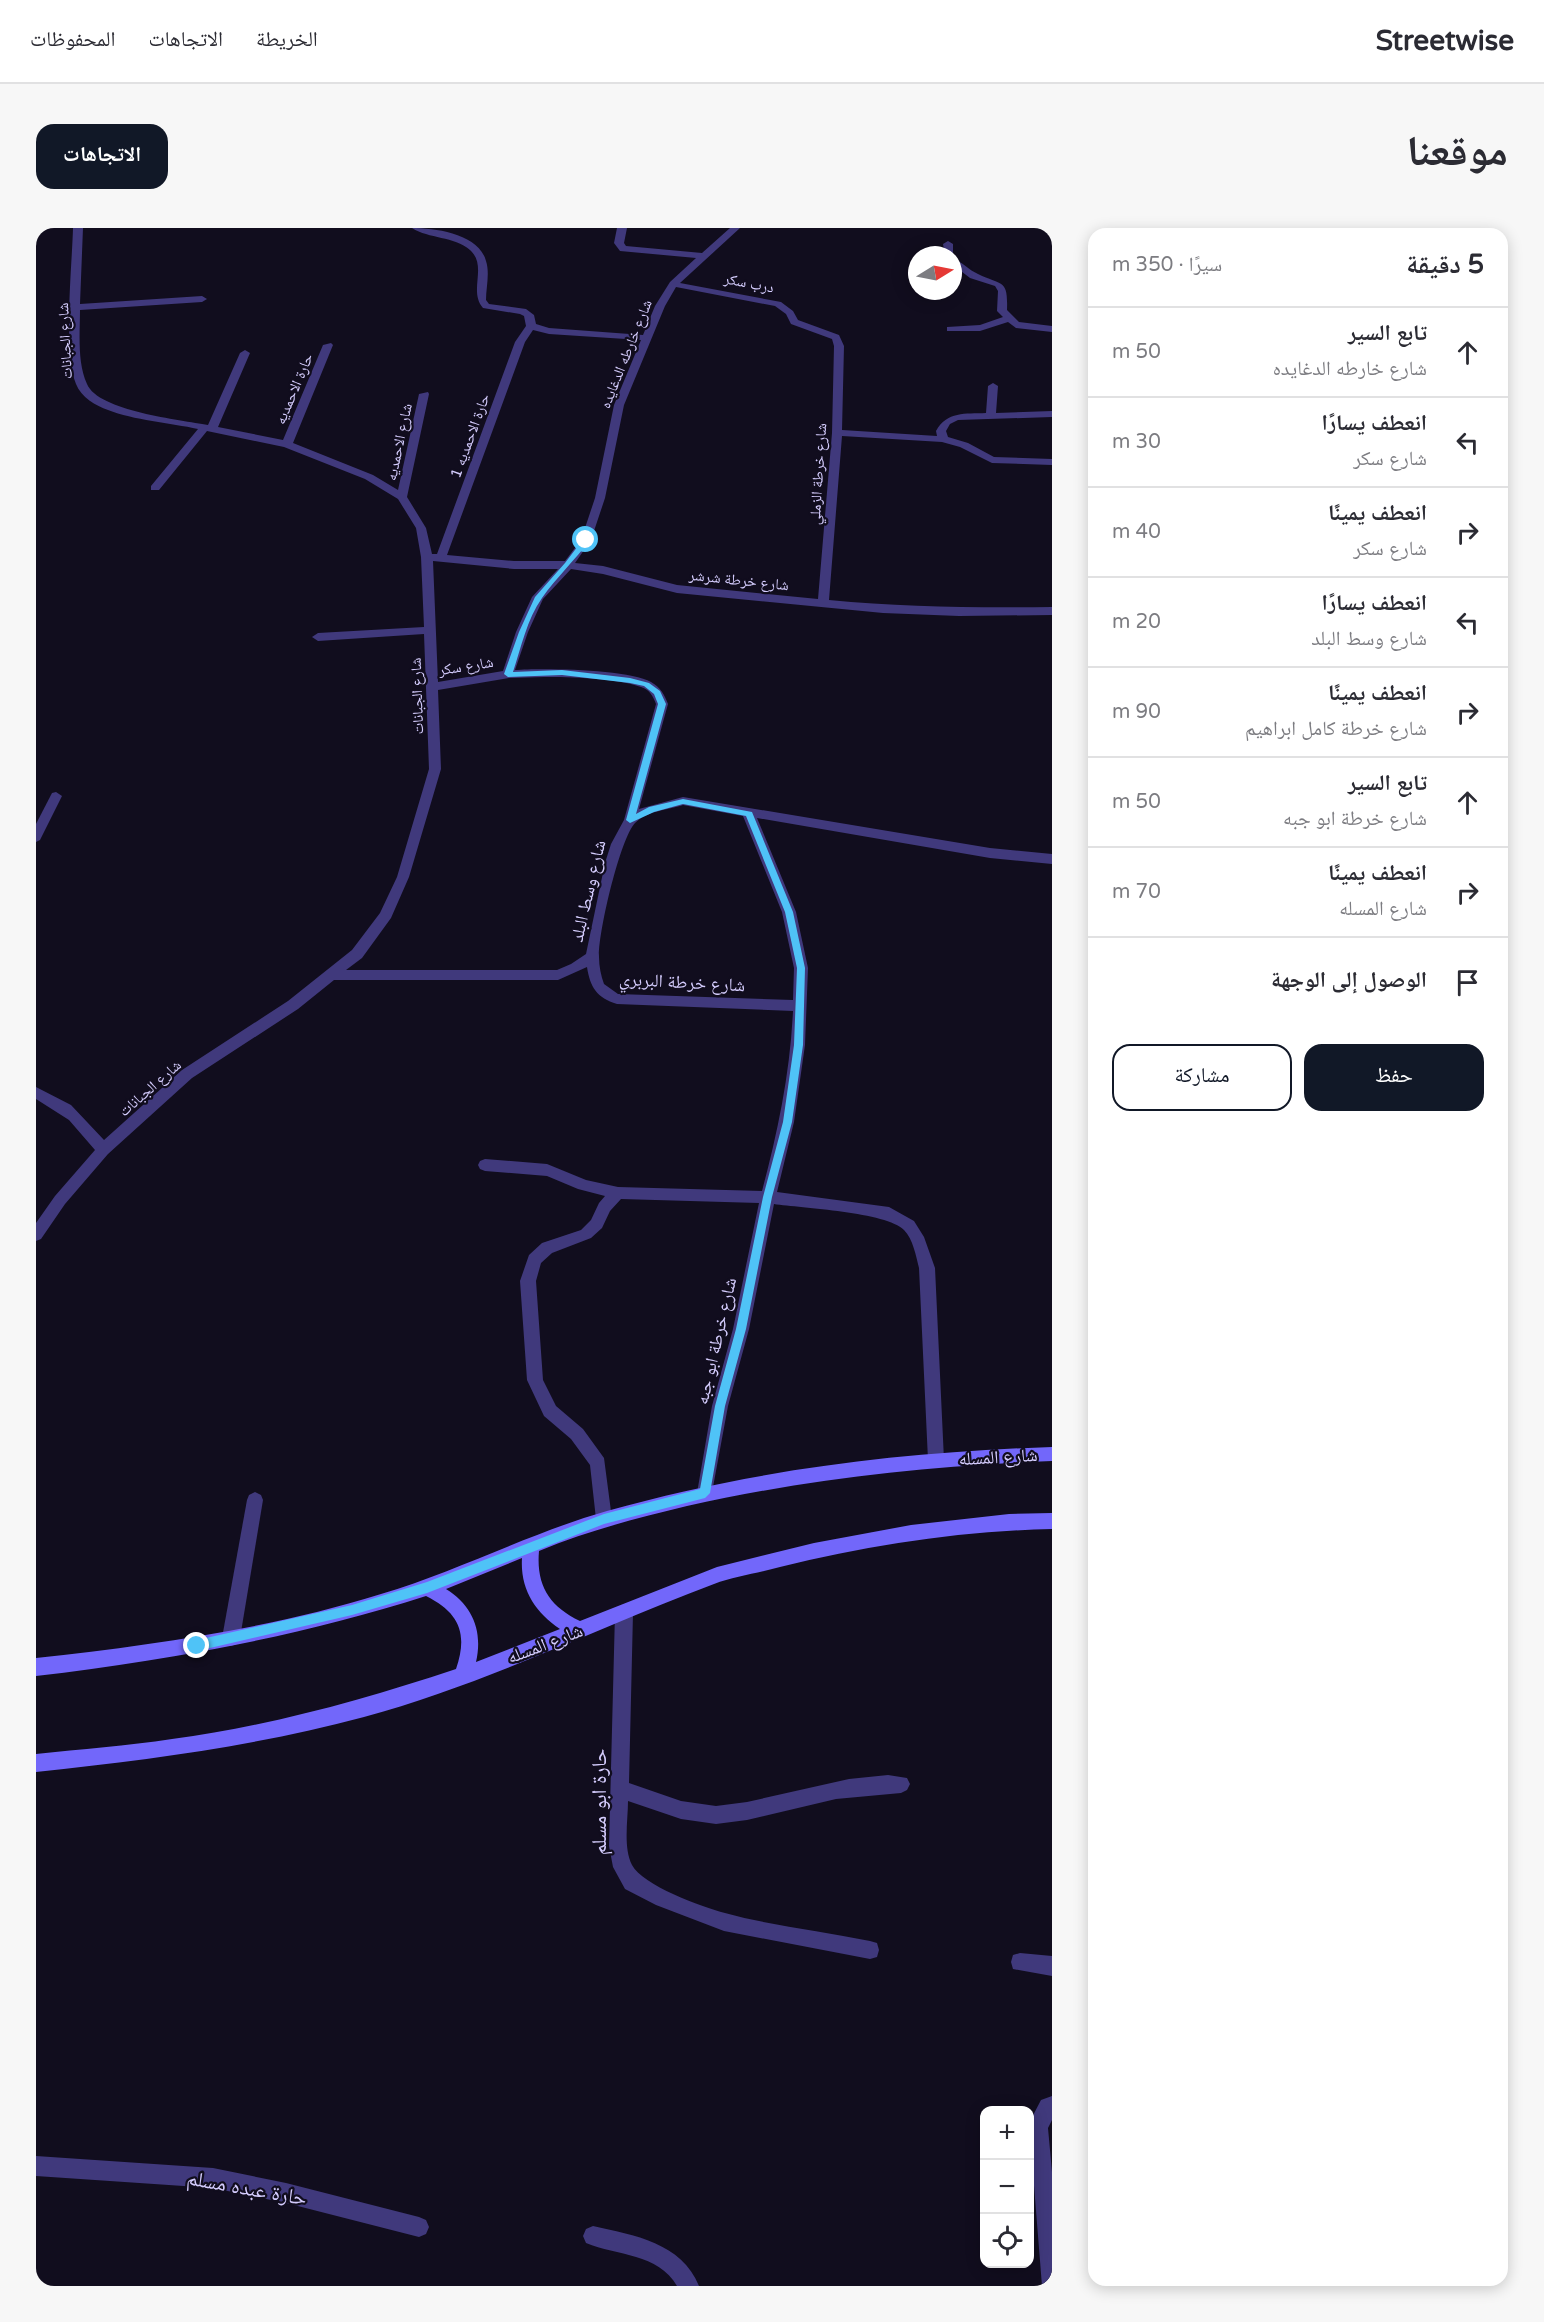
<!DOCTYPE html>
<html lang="ar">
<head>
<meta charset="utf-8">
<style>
  :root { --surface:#fff; --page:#f7f7f7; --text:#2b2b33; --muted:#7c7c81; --line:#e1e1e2; --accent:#111827 }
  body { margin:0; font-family:"Varela Round","Noto Naskh Arabic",sans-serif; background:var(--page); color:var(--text); direction:rtl }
  .controls { position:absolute; right:18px; bottom:18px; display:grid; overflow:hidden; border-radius:12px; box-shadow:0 3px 15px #0003 }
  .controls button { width:54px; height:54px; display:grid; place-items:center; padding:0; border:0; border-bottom:2px solid var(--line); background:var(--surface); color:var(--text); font:30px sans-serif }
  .compass { position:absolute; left:872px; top:18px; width:54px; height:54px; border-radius:50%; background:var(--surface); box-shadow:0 3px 15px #0003; rotate:80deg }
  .stop { position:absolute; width:18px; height:18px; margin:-14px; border:4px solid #4fc3f7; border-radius:50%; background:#fff }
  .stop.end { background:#4fc3f7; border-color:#fff; box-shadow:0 2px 6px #0008 }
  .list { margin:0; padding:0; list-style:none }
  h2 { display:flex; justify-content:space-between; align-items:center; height:78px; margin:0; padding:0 24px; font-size:26px }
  h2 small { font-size:20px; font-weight:400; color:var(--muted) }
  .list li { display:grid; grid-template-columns:39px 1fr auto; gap:18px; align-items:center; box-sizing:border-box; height:90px; padding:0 24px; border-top:2px solid var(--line) }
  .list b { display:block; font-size:22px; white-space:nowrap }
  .list p { margin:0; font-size:20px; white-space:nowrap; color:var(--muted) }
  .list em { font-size:20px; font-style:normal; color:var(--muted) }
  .actions { display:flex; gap:12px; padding:18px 24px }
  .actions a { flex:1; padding:14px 0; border:2px solid var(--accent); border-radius:18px; text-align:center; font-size:21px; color:var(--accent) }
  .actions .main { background:var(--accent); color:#fff }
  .icon { flex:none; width:33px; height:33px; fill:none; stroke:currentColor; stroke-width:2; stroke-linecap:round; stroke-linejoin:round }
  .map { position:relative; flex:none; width:1016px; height:2058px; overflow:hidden; direction:ltr; border-radius:18px }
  header { display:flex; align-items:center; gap:36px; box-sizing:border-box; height:84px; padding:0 30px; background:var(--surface); border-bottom:2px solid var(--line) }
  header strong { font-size:28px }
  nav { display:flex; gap:33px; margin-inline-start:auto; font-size:21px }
  .intro { display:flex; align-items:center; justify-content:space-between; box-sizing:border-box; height:144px; padding:0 36px }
  h1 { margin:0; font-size:42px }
  .button { padding:15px 27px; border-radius:18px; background:var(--accent); color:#fff; font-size:21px; font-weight:700 }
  main { display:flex; gap:36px; padding:0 36px }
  aside { flex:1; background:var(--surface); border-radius:18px; box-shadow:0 3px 15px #0003 }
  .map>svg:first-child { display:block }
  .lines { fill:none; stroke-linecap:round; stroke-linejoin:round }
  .minor { fill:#40397c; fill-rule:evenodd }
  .secondary { fill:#7267fa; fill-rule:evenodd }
  .route { fill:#4fc3f7 }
  .labels { text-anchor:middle; stroke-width:4.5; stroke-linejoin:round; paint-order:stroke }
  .far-street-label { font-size:15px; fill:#d4ccfd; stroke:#110d1e }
  .street-label { font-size:18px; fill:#d4ccfd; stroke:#110d1e }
  .near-street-label { font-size:21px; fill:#d4ccfd; stroke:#110d1e }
</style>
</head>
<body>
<header>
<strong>Streetwise</strong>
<nav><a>الخريطة</a><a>الاتجاهات</a><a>المحفوظات</a></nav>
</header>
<div class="intro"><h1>موقعنا</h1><a class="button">الاتجاهات</a></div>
<main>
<aside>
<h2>5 دقيقة<small>سيرًا · 350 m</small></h2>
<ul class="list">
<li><svg class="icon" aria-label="ahead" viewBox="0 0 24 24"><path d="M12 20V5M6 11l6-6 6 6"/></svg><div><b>تابع السير</b><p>شارع خارطه الدغايده</p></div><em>50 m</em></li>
<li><svg class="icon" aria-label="left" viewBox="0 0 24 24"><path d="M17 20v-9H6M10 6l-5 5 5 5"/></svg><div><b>انعطف يسارًا</b><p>شارع سكر</p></div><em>30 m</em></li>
<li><svg class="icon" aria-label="right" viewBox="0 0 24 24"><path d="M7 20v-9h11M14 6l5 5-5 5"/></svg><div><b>انعطف يمينًا</b><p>شارع سكر</p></div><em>40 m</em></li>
<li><svg class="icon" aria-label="left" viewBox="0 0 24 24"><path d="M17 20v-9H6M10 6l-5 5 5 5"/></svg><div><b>انعطف يسارًا</b><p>شارع وسط البلد</p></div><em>20 m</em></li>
<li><svg class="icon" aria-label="right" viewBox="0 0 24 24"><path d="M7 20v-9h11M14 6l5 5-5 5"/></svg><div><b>انعطف يمينًا</b><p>شارع خرطة كامل ابراهيم</p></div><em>90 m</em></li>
<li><svg class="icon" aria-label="ahead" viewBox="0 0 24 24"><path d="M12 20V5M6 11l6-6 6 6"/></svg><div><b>تابع السير</b><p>شارع خرطة ابو جبه</p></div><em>50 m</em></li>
<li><svg class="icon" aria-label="right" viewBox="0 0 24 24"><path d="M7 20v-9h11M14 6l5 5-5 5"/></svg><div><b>انعطف يمينًا</b><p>شارع المسله</p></div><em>70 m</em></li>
<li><svg class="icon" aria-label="arrive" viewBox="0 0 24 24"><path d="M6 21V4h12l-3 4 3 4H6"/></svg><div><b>الوصول إلى الوجهة</b></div></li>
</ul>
<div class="actions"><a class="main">حفظ</a><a>مشاركة</a></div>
</aside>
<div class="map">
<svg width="1016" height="2058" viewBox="0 0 1016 2058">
  <rect width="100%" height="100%" fill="#110d1e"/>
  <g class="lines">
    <g class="minor">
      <path d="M37,0H47L44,76L166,68L171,71L166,74L44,82C44,105 41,134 51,156C62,183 145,192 172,197L204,125L209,122L214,125L182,199L247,212L287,117L295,115L297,117L257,215L337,247L362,262L383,166L392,164L393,166L371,269L390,300L396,326H401L479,114L490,98L488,88L484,86L447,80C432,63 452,38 434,22C418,8 393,11 376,0C400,0 443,6 450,33C454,45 450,60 450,72L453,76L490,81L498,87L500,96L513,100L607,107L619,78L634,54L660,30L584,23L578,15L581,0H591L588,15L590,18L666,25L694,0H704L644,55L745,74L757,83L762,92L803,107L808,118L806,202L901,208L900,203C911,183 929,186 950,185L952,158L957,155L962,158L960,185L1016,183V189L922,192L914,196L910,203L912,209L932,215L958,229L1016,231V237L956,235L924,219L906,214L806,208L793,372C867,379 941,380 1016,379V387L923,388L847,385L641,365L567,346L535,341L507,371L492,404L479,442C507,440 593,441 615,454C625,460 628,466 632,476L603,581L647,569L954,620L1016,626V636L954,630L721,590L760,684L772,740L769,817L758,894L741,964L853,979L878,993L888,1009L899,1040L908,1232L906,1237L900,1239L894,1237L892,1232L883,1040C880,1028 877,1011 868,1002C851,984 765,980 738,976L713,1101L692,1178L675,1270L669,1273L663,1270L661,1265L676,1178L697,1101L723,975L585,971L574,983L566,1000L555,1010L516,1025L505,1035L500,1053L507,1152L520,1178L547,1201L568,1230L576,1291L574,1296L568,1299L562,1296L560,1291L554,1237L535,1211L508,1188L491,1152L484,1053L493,1027L506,1015L545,1002L555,992L563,975L569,968L542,961L511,948L449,943L444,941L442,937L444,933L449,931L511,936L550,952L582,959L726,963C742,903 754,845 757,783L581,776C561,770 554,759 551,739L522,752H298L262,781L156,850L72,926L29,976L5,1011L0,1013V995L19,968L59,922L33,892L0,871V859L35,877L68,912L146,842L252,773L316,722L344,685L361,649L393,541L388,406L282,413L276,409L282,405L388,399L385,329L380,300L362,271L329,251L248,219L171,203L123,262H115V258L162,201C135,195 97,192 72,182C60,178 45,169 40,156C27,124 36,38 37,0ZM640,59L739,78L750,86L755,96L796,111L798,118L796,205L782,371L641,357L567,338L539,335L555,312L569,270L588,177L629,78ZM497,102L513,106L605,112L578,177L559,270L545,312L529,333H478L411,327L489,114ZM397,333L478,341H522L496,369L480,404L467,443L402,454ZM508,449C534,449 581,450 605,459C614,462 617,468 620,476L588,592L575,616L569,635L550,726L535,736L521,742H310L326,730L355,690L373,649L405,541L402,462L473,450ZM647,577L707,588L746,684L758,740L757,772L582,766L568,756C565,748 563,738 563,729C562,705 584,611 599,595C611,583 631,582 647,577Z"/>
      <path d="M912,13L917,16V29V27H909L907,16Z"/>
      <path d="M917,30C926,34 933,42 942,46C967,58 972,51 971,82L983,94L1016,98V104L980,100L972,94L944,103H911V99L944,97L967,89L961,83L962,63L959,58L934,50L917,37Z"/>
      <path d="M20,564L26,568L4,612L0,614V596L16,565Z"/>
      <path d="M219,1264L225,1267L227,1272L204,1410L201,1416L195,1418L189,1416L186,1410L211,1272L213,1267Z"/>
      <path d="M588,1377L594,1379L597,1385L593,1555L645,1573L680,1578L711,1574L813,1551L852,1547L871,1550L874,1556L871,1562L865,1565L800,1571L711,1592L680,1596L645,1591L592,1573C592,1592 587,1619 596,1637C606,1657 666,1679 689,1685C736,1698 786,1703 834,1713L841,1715L843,1722L841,1729L834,1731L688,1703L620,1677L589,1661L577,1639L573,1618L579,1385L582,1379Z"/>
      <path d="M984,1725L1016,1728V1748L977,1741L975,1734L977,1727Z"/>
      <path d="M1016,1868V1892L1012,1900L1016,1944V2058H1006L993,1895L1005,1872Z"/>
      <path d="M0,1928L177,1940L250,1955L383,1989L390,1992L393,1999L390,2006L383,2009L250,1975L177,1960L0,1948Z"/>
      <path d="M557,1998C598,2007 646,2015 663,2058H641C622,2025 581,2028 550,2015L547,2008L550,2001Z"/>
    </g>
    <path class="secondary" d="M1016,1219V1233C893,1238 771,1251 651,1278C601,1290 551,1303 503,1323C500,1357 513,1378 544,1393L681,1339L778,1315L875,1297L973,1286L1016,1285V1301C925,1303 833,1317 744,1339C723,1345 699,1348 678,1356C561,1400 449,1456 328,1489C220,1518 111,1532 0,1544V1526C45,1521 91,1518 136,1511C233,1498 327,1472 420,1441C432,1406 424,1385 390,1368C262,1409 133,1432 0,1448V1430C116,1417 233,1401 345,1366C422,1343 494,1305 571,1283C716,1242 865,1224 1016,1219ZM486,1330C484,1361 499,1384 524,1401L440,1434C447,1403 437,1378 410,1361Z"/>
  </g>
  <path class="route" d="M548,310L554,312C539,332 520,350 506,370C491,391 485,420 477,444L526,442L594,450L613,455L624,463L630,476L600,586L613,579L647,571L716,584L757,684L769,740L767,817L756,894L736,969L710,1101L689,1178L674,1265L669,1270L568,1296L391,1365L316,1387L161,1423L155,1418L161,1412L316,1377L391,1354L568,1286L664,1261L679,1178L700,1101L727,969L747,894L758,817L761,740L749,684L710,588L647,576L618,584L594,595L590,592L622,476L618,466L608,458L594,455L526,447L472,449L468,446L483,404L499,369L529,335Z"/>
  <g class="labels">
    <g class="far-street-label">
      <text transform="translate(713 55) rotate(11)" y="5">درب سكر</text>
      <text transform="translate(29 113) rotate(-93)" y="5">شارع الجبانات</text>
      <text transform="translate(590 126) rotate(-68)" y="5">شارع خارطه الدغايده</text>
      <text transform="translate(258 161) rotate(-67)" y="5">حارة الاحمديه</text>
      <text transform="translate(434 208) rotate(-70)" y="5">حارة الاحمديه 1</text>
      <text transform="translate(363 214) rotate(-78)" y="5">شارع الاحمديه</text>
      <text transform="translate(782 246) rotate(-86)" y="5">شارع خرطة الزملي</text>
      <text transform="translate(703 352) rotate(6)" y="5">شارع خرطة شرشر</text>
      <text transform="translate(430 438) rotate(-9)" y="5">شارع سكر</text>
      <text transform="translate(381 468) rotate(-92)" y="5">شارع الجبانات</text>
      <text transform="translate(114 860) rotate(-41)" y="5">شارع الجبانات</text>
    </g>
    <g class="street-label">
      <text transform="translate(552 663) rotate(-77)" y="6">شارع وسط البلد</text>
      <text transform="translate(646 754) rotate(3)" y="6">شارع خرطة البربري</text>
      <text transform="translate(680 1113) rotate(-77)" y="6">شارع خرطة ابو جبه</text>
      <text transform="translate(962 1229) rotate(-3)" y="6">شارع المسله</text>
      <text transform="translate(509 1416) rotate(-21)" y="6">شارع المسله</text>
    </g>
    <g class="near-street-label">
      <text transform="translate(563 1574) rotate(-90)" y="7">حارة ابو مسلم</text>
      <text transform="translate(211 1960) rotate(10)" y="7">حارة عبده مسلم</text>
    </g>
  </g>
</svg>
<div class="controls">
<button>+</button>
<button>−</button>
<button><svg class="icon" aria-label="locate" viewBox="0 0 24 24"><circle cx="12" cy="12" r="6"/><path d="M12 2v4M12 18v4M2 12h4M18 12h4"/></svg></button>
</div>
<svg class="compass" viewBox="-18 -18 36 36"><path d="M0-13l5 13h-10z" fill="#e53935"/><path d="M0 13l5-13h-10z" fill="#7c7c81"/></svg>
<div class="stop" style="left:550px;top:312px"></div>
<div class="stop end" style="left:161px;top:1418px"></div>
</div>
</main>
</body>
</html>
